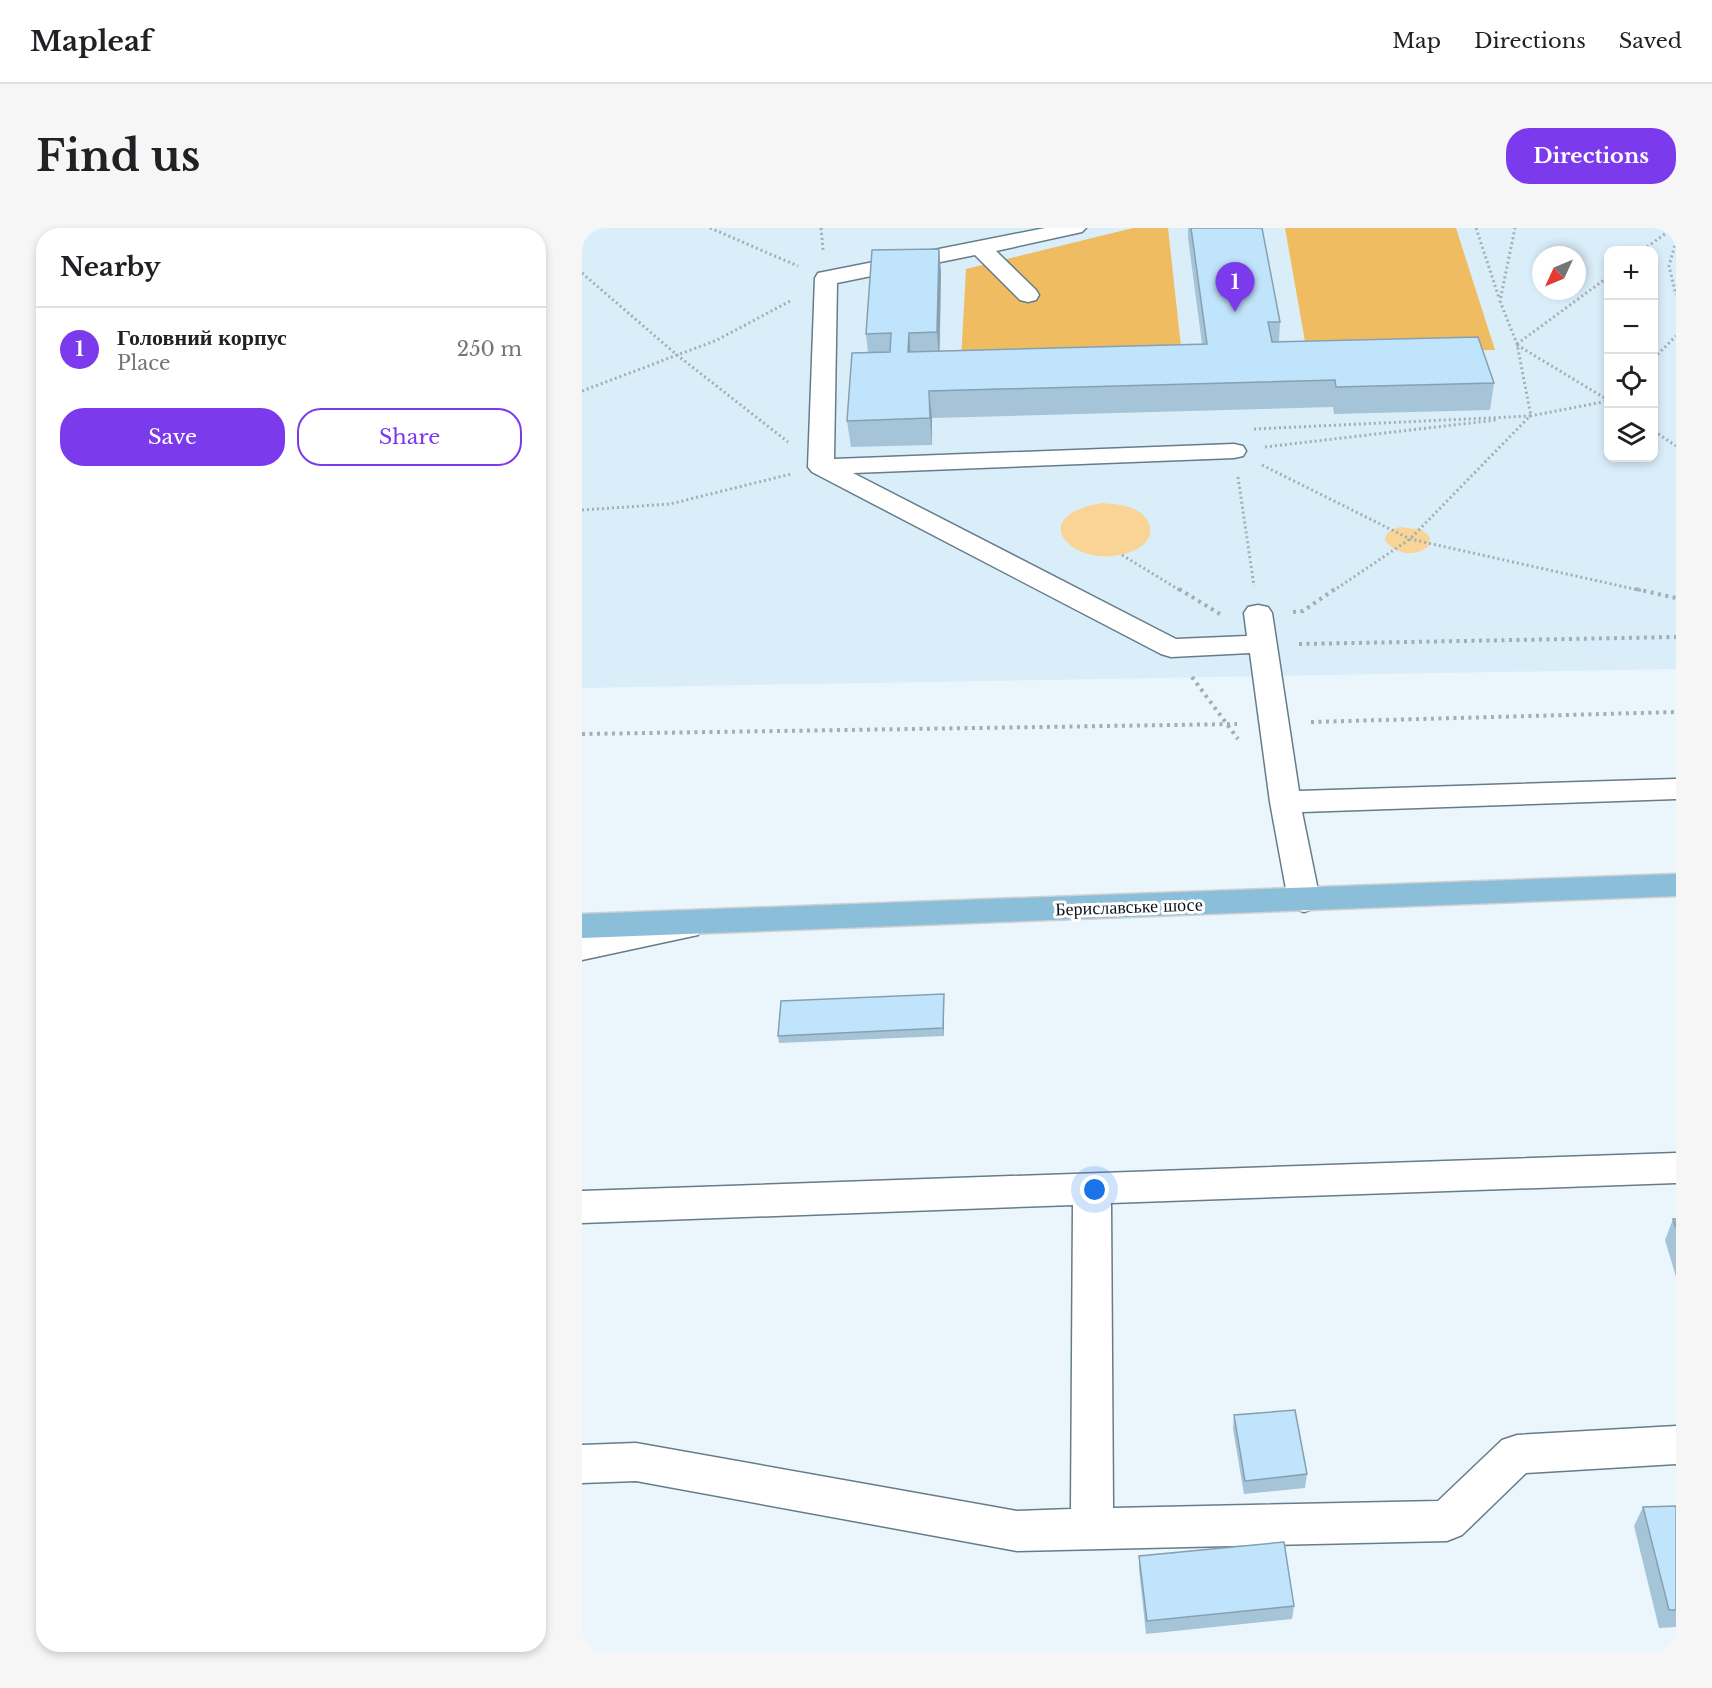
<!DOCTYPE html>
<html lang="en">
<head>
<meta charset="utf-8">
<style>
  :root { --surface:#fff; --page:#f6f6f6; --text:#202124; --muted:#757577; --line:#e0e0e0; --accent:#7c3aed }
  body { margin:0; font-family:"Libre Baskerville",serif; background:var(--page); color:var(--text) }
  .controls { position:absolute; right:18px; top:18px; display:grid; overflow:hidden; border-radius:12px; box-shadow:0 3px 9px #0003 }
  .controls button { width:54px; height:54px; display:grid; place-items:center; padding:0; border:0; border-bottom:2px solid var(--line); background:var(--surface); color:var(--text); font:30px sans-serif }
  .compass { position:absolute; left:950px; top:18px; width:54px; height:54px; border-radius:50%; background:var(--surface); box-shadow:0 3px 9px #0003; rotate:226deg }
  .you { position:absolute; left:513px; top:962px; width:21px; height:21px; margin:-15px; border:4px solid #fff; border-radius:50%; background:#1a73e8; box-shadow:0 0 0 9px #1a73e833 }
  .badge { display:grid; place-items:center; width:39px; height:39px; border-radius:50%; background:var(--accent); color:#fff; font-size:20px; font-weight:700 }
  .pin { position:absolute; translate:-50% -50px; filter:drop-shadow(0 2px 3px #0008) }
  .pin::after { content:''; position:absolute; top:32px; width:21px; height:18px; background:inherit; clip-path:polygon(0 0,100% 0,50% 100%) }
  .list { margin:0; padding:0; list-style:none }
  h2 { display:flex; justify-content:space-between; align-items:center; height:78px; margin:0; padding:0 24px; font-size:26px }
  h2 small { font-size:20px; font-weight:400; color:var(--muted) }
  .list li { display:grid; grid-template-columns:39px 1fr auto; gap:18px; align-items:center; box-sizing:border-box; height:84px; padding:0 24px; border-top:2px solid var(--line) }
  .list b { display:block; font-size:22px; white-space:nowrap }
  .list p { margin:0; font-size:20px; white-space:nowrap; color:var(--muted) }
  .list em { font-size:20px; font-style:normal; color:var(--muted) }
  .actions { display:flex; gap:12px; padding:18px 24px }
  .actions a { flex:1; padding:14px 0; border:2px solid var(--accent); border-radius:24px; text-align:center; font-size:21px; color:var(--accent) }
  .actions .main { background:var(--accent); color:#fff }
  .icon { flex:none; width:33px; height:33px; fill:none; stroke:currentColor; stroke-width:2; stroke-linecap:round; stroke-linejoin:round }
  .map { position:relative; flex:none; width:1094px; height:1424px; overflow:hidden; border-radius:24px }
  header { display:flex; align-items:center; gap:36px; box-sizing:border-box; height:84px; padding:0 30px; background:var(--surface); border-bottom:2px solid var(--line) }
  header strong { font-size:28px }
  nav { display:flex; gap:33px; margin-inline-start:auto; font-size:21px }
  .intro { display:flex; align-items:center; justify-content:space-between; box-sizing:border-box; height:144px; padding:0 36px }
  h1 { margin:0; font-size:42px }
  .button { padding:15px 27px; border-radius:24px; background:var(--accent); color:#fff; font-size:21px; font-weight:700 }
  main { display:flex; gap:36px; padding:0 36px }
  aside { flex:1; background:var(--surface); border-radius:24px; box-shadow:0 3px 9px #0003 }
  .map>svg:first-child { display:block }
  .built { fill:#daeefa; fill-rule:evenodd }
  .green { fill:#fad497 }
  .forest { fill:#f0bc62 }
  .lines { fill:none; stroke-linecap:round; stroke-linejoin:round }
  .minor-casing { stroke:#657c8a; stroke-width:3 }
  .major-casing { stroke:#ced0d1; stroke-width:3 }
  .path-far1 { stroke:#a3aeb3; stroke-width:3; stroke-dasharray:2 3; stroke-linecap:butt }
  .path { stroke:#a3aeb3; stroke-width:4; stroke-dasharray:3 4.5; stroke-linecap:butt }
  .minor { fill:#fff; fill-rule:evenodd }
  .major { fill:#8bbed9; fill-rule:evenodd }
  .wall { fill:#a5c4d8 }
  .shaded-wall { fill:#86a0b0 }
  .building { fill:#c0e4fb; stroke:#86a0b0; stroke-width:1.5 }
  .labels { text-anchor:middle; stroke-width:6; stroke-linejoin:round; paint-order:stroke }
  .street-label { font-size:18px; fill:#0a1318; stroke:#fff }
</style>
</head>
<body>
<header>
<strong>Mapleaf</strong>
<nav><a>Map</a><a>Directions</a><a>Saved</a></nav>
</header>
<div class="intro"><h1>Find us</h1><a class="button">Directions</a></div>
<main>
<aside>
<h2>Nearby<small></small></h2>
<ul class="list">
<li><span class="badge">1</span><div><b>Головний корпус</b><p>Place</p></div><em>250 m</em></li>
</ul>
<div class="actions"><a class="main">Save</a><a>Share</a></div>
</aside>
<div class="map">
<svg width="1094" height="1424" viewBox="0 0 1094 1424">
  <rect width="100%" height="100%" fill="#ebf6fc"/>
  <path class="built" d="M0,0H1094V441L0,460ZM1026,22H1072V230H1026ZM959,27H995V63H959Z"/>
  <g class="green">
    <path d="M520,275C529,276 538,276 547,279C572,287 577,313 551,323C496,346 437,289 520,275Z"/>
    <path d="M818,299L840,302L848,309L847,317C835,330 812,327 803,312C804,303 810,301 818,299Z"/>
  </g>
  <g class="forest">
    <path d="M551,0H586L600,128L379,132L384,41Z"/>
    <path d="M703,0H874L913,122L725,125Z"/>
  </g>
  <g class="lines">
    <defs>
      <g id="minor">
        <path d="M463,0H504L500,4L414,23L454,62L457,67L454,72L446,74L438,72L393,27L255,55L252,231L652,216L661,218L664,223L661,228L652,230L271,245L594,411L665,408L662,385L666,379L676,377L686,379L690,385L717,563L1094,551V571L720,584L738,672L733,680L722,684L711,680L706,672L688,574L668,425L589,429L579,426L230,244L226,239L233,50L236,45Z"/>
        <path d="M104,687L116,691L120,699L116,707L0,732V708Z"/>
        <path d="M1094,925V955L529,975L531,1280L856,1273L920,1212L935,1207L1094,1198V1236L944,1245L880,1307L865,1313L435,1323L54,1253L0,1255V1217L54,1215L435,1283L489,1281L491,977L0,995V963Z"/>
      </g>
      <path id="major" d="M1094,646V668L0,710V686Z"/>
    </defs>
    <use href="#minor" class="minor-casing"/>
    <use href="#major" class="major-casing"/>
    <g class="path-far1">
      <path d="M128,0L216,38"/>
      <path d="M239,0L241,22"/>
      <path d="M894,0L917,70"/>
      <path d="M1094,13L1087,38L1094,67"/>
      <path d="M1061,22L1091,0"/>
      <path d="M0,45L95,127L206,214"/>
      <path d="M935,116L1026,49"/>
      <path d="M935,117L1026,172"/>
      <path d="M1072,130L1094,108"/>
      <path d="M0,163L135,112L210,72"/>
      <path d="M948,188L1026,173"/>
      <path d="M672,201L949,188L935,116L918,73L933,0"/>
      <path d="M1072,203L1094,218"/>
      <path d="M683,219L914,192"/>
      <path d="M680,237L828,311L1061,363"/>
      <path d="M656,249L672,358"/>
      <path d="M0,282L88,276L209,246"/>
      <path d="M540,327L599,363"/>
      <path d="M751,363L828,311L948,188"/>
    </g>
    <g class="path">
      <path d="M597,361L638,386"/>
      <path d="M1054,361L1094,370"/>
      <path d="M711,384L721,383L753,361"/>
      <path d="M717,416L1094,409"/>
      <path d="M610,449L656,511"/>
      <path d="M729,494L1094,484"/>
      <path d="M0,506L655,496"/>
    </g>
    <use href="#minor" class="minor"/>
    <use href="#major" class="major"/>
  </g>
  <g class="wall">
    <path d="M606,0H680L698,94L697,114L912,155L908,182L752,186L751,179L350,190V217L269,219L265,193L286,125L284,106L357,21L359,46L358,123L620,116L606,10Z"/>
    <path d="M362,774V808L197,815L196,808Z"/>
    <path d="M1091,991H1094V1049L1083,1012Z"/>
    <path d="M652,1187L725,1246L723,1260L662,1266L651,1201Z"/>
    <path d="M1094,1278V1399L1077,1400L1052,1298L1061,1279Z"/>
    <path d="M557,1328L712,1378L710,1391L564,1406L557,1341Z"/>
  </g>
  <g class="shaded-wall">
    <path d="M357,21L359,46L357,130L355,104Z"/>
    <path d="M327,105L329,131L326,124Z"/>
    <path d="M347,163L350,190V217L348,190Z"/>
    <path d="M362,766V808L361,800Z"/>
  </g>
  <g class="building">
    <path d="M609,0H680L698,94H686L690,114L896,109L912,155L754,159L753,152L347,163L348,190L265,193L270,125L308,124L309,105L284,106L290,22L357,21L355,104L327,105L326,124L625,116Z"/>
    <path d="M362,766L361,800L196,808L199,773Z"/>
    <path d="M1091,991H1094V1000Z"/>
    <path d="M713,1182L725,1246L663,1253L652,1187Z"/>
    <path d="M1094,1278V1382H1087L1061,1279Z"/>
    <path d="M702,1314L712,1378L565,1393L557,1328Z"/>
  </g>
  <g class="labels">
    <g class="street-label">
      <text transform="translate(547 679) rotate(-2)" y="6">Бериславське шосе</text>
    </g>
  </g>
</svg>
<div class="controls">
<button>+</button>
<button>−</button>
<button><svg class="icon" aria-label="locate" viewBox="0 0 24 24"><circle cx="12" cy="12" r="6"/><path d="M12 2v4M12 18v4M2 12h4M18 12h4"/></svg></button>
<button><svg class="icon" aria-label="layers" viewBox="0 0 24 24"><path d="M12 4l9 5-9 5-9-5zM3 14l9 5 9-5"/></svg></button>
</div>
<svg class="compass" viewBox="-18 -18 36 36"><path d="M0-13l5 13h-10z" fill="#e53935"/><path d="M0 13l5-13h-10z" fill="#757577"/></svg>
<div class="you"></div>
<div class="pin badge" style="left:653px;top:84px">1</div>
</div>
</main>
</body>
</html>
